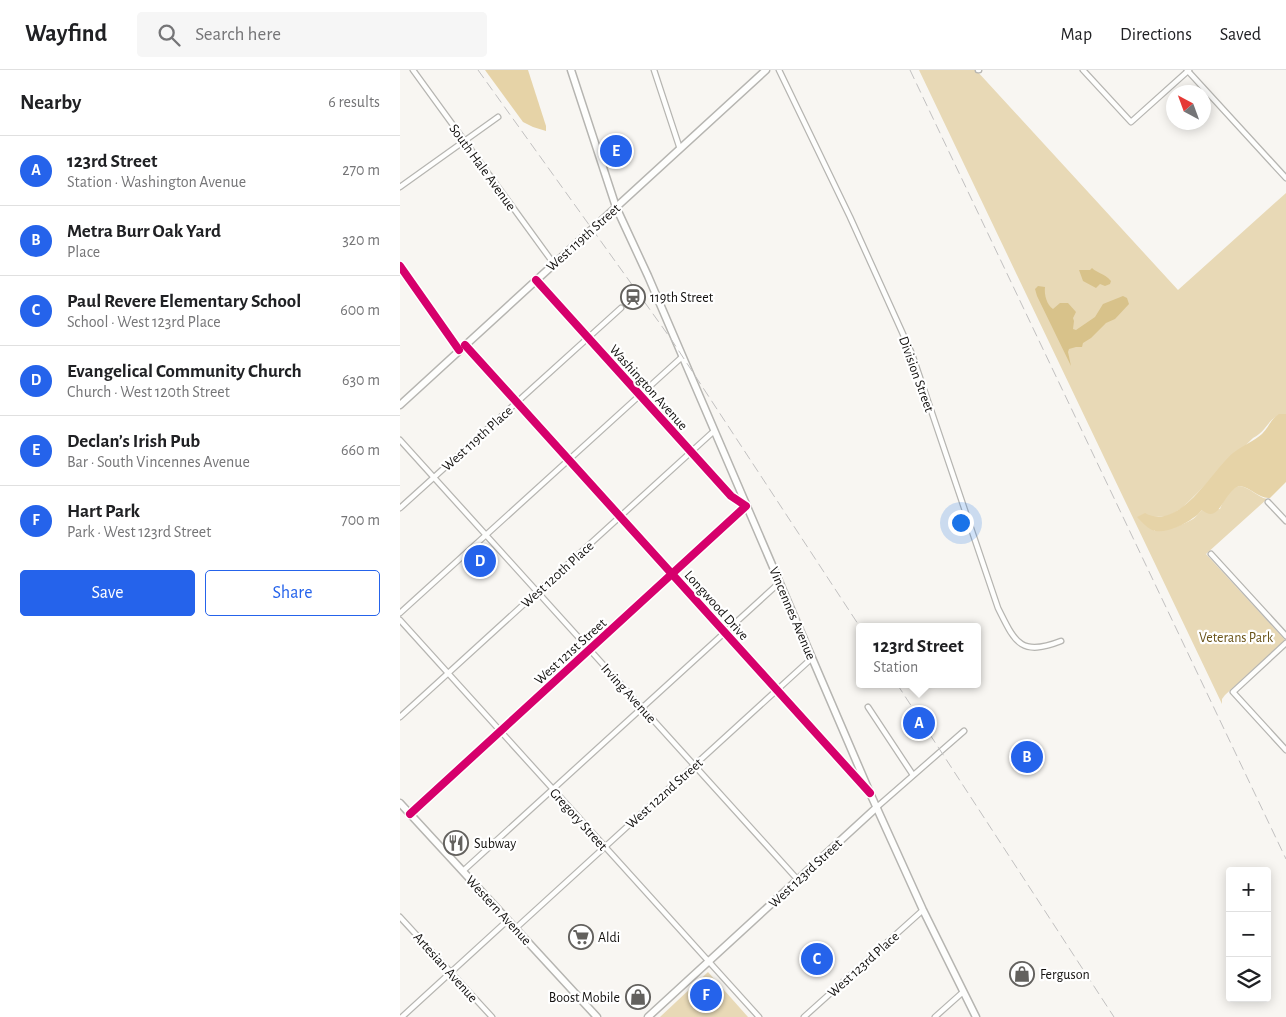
<!DOCTYPE html>
<html lang="en">
<head>
<meta charset="utf-8">
<style>
  :root { --surface:#fff; --page:#f6f6f6; --text:#202124; --muted:#757577; --line:#e0e0e0; --accent:#2563eb }
  body { margin:0; font-family:"Alegreya Sans",sans-serif; background:var(--page); color:var(--text) }
  .controls { position:absolute; right:15px; bottom:15px; display:grid; overflow:hidden; border-radius:5px; box-shadow:0 2px 12px #0003 }
  .controls button { width:45px; height:45px; display:grid; place-items:center; padding:0; border:0; border-bottom:1px solid var(--line); background:var(--surface); color:var(--text); font:25px sans-serif }
  .compass { position:absolute; left:766px; top:15px; width:45px; height:45px; border-radius:50%; background:var(--surface); box-shadow:0 2px 12px #0003; rotate:319deg }
  .you { position:absolute; left:560px; top:452px; width:18px; height:18px; margin:-12px; border:4px solid #fff; border-radius:50%; background:#1a73e8; box-shadow:0 0 0 8px #1a73e833 }
  .badge { display:grid; place-items:center; width:32px; height:32px; border-radius:50%; background:var(--accent); color:#fff; font-size:16px; font-weight:700 }
  .pin { position:absolute; translate:-50% -50%; border:2px solid #fff; box-shadow:0 1px 5px #0006 }
  .popup { position:absolute; left:456px; top:553px; width:125px; height:65px; box-sizing:border-box; display:grid; place-content:center; border-radius:5px; background:var(--surface); filter:drop-shadow(0 1px 4px #0005); font-size:16px; white-space:nowrap; color:var(--muted) }
  .popup b { font-size:19px; color:var(--text) }
  .popup::after { content:''; position:absolute; left:50%; top:100%; margin-left:-10px; border:10px solid transparent; border-top-color:var(--surface) }
  .list { margin:0; padding:0; list-style:none }
  h2 { display:flex; justify-content:space-between; align-items:center; height:65px; margin:0; padding:0 20px; font-size:21px }
  h2 small { font-size:16px; font-weight:400; color:var(--muted) }
  .list li { display:grid; grid-template-columns:32px 1fr auto; gap:15px; align-items:center; box-sizing:border-box; height:70px; padding:0 20px; border-top:1px solid var(--line) }
  .list b { display:block; font-size:19px; white-space:nowrap }
  .list p { margin:0; font-size:16px; white-space:nowrap; color:var(--muted) }
  .list em { font-size:16px; font-style:normal; color:var(--muted) }
  .actions { display:flex; gap:10px; padding:15px 20px }
  .actions a { flex:1; padding:11px 0; border:1px solid var(--accent); border-radius:5px; text-align:center; font-size:18px; color:var(--accent) }
  .actions .main { background:var(--accent); color:#fff }
  .icon { flex:none; width:28px; height:28px; fill:none; stroke:currentColor; stroke-width:2; stroke-linecap:round; stroke-linejoin:round }
  .map { position:relative; flex:none; width:886px; height:947px; overflow:hidden }
  header { display:flex; align-items:center; gap:30px; box-sizing:border-box; height:70px; padding:0 25px; background:var(--surface); border-bottom:1px solid var(--line) }
  header strong { font-size:24px }
  nav { display:flex; gap:28px; margin-inline-start:auto; font-size:18px }
  .search { width:350px; height:45px; background:var(--page); display:flex; align-items:center; gap:12px; box-sizing:border-box; padding:0 18px; border-radius:5px; color:var(--muted); font-size:19px }
  main { display:flex }
  aside { flex:1; background:var(--surface) }
  .map>svg:first-child { display:block }
  .green { fill:#e8d9b6 }
  .forest { fill:#e6d3a7 }
  .water { fill:#d8c28a }
  .lines { fill:none; stroke-linecap:round; stroke-linejoin:round }
  .street-casing { stroke:#b6b5b1; stroke-width:7 }
  .secondary-casing { stroke:#b6b5b1; stroke-width:9 }
  .street { stroke:#fefefd; stroke-width:4.5 }
  .secondary { stroke:#fefefd; stroke-width:6 }
  .rail { stroke:#c2c1c1; stroke-width:1; stroke-dasharray:10 5; stroke-linecap:butt }
  .cycleway-casing { stroke:#fff; stroke-width:11 }
  .cycleway { stroke:#d6006c; stroke-width:8 }
  .labels { text-anchor:middle; stroke-width:4.5; stroke-linejoin:round; paint-order:stroke }
  .street-label { font-size:14px; fill:#13110f; stroke:#fff }
  .poi-label { font-size:14px; fill:#13110f; stroke:#fff; text-anchor:start }
  .park-label { font-size:14px; fill:#695318; stroke:#fff }
</style>
</head>
<body>
<header>
<strong>Wayfind</strong>
<div class="search"><svg class="icon" aria-label="search" viewBox="0 0 24 24"><circle cx="10" cy="10" r="6"/><path d="M15 15l6 6"/></svg>Search here</div>
<nav><a>Map</a><a>Directions</a><a>Saved</a></nav>
</header>
<main>
<aside>
<h2>Nearby<small>6 results</small></h2>
<ul class="list">
<li><span class="badge">A</span><div><b>123rd Street</b><p>Station · Washington Avenue</p></div><em>270 m</em></li>
<li><span class="badge">B</span><div><b>Metra Burr Oak Yard</b><p>Place</p></div><em>320 m</em></li>
<li><span class="badge">C</span><div><b>Paul Revere Elementary School</b><p>School · West 123rd Place</p></div><em>600 m</em></li>
<li><span class="badge">D</span><div><b>Evangelical Community Church</b><p>Church · West 120th Street</p></div><em>630 m</em></li>
<li><span class="badge">E</span><div><b>Declan’s Irish Pub</b><p>Bar · South Vincennes Avenue</p></div><em>660 m</em></li>
<li><span class="badge">F</span><div><b>Hart Park</b><p>Park · West 123rd Street</p></div><em>700 m</em></li>
</ul>
<div class="actions"><a class="main">Save</a><a>Share</a></div>
</aside>
<div class="map">
<svg width="886" height="947" viewBox="0 0 886 947">
  <rect width="100%" height="100%" fill="#f8f6f2"/>
  <g class="green">
    <path d="M519,0H576L778,220L886,123V344C868,345 869,360 853,368L782,438L769,446L753,447L754,461C768,460 781,456 793,449C797,446 799,443 802,440L820,439C824,429 828,420 839,416C850,417 857,427 867,429L806,484L885,570L825,625L822,629V634Z"/>
    <path d="M308,902L348,947H260Z"/>
  </g>
  <g class="forest">
    <path d="M85,0H128L146,56V61L133,57L123,52Z"/>
    <path d="M879,344H886V412L870,428C859,429 851,417 839,416C822,423 820,455 802,440C799,443 797,446 793,448C784,455 763,465 752,460C746,457 742,452 737,447L745,443C779,462 811,402 833,383C842,376 854,371 862,364C869,357 870,350 879,344Z"/>
  </g>
  <g class="water">
    <path d="M692,198C697,203 704,203 711,211L710,214L705,216L700,214L696,218L683,211L679,200H690Z"/>
    <path d="M638,216L645,217C644,225 647,235 653,239L660,233H668L676,242L673,248L674,251L673,259L676,260L695,247L703,234L723,226L727,228L729,234L715,249L706,253L691,268L683,273L682,277H676L669,279L668,282L671,296L637,226L635,219Z"/>
  </g>
  <g class="lines">
    <defs>
      <g id="street">
        <path d="M13,0L154,194"/>
        <path d="M254,0L280,79"/>
        <path d="M379,0L450,147L512,284L598,538C615,572 620,587 661,571"/>
        <path d="M578,0H579"/>
        <path d="M683,0L731,52L789,0"/>
        <path d="M787,0L886,108"/>
        <path d="M0,117L98,47"/>
        <path d="M65,275L466,719"/>
        <path d="M0,370L398,810"/>
        <path d="M868,432L886,451"/>
        <path d="M0,438L221,238"/>
        <path d="M811,484L886,566"/>
        <path d="M0,543L282,287"/>
        <path d="M0,550L359,947"/>
        <path d="M886,573L833,622L886,680"/>
        <path d="M468,637L513,705"/>
        <path d="M0,647L314,361"/>
        <path d="M477,737L564,661"/>
        <path d="M10,744L346,436L331,426L136,210"/>
        <path d="M63,801L379,513"/>
        <path d="M0,847L92,947"/>
        <path d="M116,858L412,588"/>
        <path d="M2,947L108,850"/>
        <path d="M404,947L523,840"/>
        <path d="M535,947L563,922"/>
      </g>
      <g id="secondary">
        <path d="M171,0L216,137L248,206L470,723L523,840L576,947"/>
        <path d="M0,196L59,280"/>
        <path d="M0,335L366,0"/>
        <path d="M0,733L197,947"/>
        <path d="M248,947L477,737"/>
      </g>
    </defs>
    <use href="#street" class="street-casing"/>
    <use href="#secondary" class="secondary-casing"/>
    <use href="#street" class="street"/>
    <use href="#secondary" class="secondary"/>
    <g class="rail">
      <path d="M78,0L271,269L460,557"/>
      <path d="M510,0L886,789"/>
      <path d="M497,614L714,947"/>
    </g>
    <defs>
      <g id="cycleway">
        <path d="M0,196L59,280"/>
        <path d="M65,275L470,723"/>
        <path d="M10,744L346,436L331,426L136,210"/>
      </g>
    </defs>
    <use href="#cycleway" class="cycleway-casing"/>
    <use href="#cycleway" class="cycleway"/>
  </g>
  <defs>
    <symbol id="station-ring" viewBox="-11 -11 22 22"><circle r="9.5" fill="#fff" stroke="#63615e" stroke-width="1.5"/><path d="M-3-6H3Q5-6 5-4V2Q5 4 3 4L4.5 6H3L1.5 4h-3L-3 6H-4.5L-3 4Q-5 4-5 2V-4Q-5-6-3-6ZM-3.5-4v3h7v-3ZM-3.5 1v1.5H-2V1ZM2 1v1.5H3.5V1Z" fill="#63615e"/></symbol>
    <symbol id="restaurant-ring" viewBox="-11 -11 22 22"><circle r="9.5" fill="#fff" stroke="#63615e" stroke-width="1.5"/><path d="M-5-6h1v4h1v-4h1v4h1v-4h1v5L-1.5 .5V6h-2V.5L-5-1ZM5-6V6H3V1.5H1.5Q1.5-4 5-6Z" fill="#63615e"/></symbol>
    <symbol id="supermarket-ring" viewBox="-11 -11 22 22"><circle r="9.5" fill="#fff" stroke="#63615e" stroke-width="1.5"/><path d="M-6-5.5h2.5l.6 2H6L4.5 2H-2.5L-4.4-4H-6ZM-1.5 3.2a1.3 1.3 0 1 0 .1 0ZM3 3.2a1.3 1.3 0 1 0 .1 0Z" fill="#63615e"/></symbol>
    <symbol id="shop-ring" viewBox="-11 -11 22 22"><circle r="9.5" fill="#fff" stroke="#63615e" stroke-width="1.5"/><path d="M-5-2.5h2.3a2.7 3.5 0 0 1 5.4 0H5L5.5 6h-11ZM-1.5-2.5h3a1.5 2.3 0 0 0-3 0Z" fill="#63615e"/></symbol>
  </defs>
  <g fill-rule="evenodd">
    <use href="#station-ring" x="219" y="213" width="28" height="28"/>
    <use href="#restaurant-ring" x="42" y="759" width="28" height="28"/>
    <use href="#supermarket-ring" x="167" y="853" width="28" height="28"/>
    <use href="#shop-ring" x="608" y="890" width="28" height="28"/>
    <use href="#shop-ring" x="224" y="913" width="28" height="28"/>
  </g>
  <g class="labels">
    <g class="street-label">
      <text transform="translate(83 97) rotate(54)" y="5">South Hale Avenue</text>
      <text transform="translate(183 167) rotate(-42)" y="5">West 119th Street</text>
      <text transform="translate(517 304) rotate(70)" y="5">Division Street</text>
      <text transform="translate(249 317) rotate(48)" y="5">Washington Avenue</text>
      <text transform="translate(77 368) rotate(-42)" y="5">West 119th Place</text>
      <text transform="translate(157 504) rotate(-42)" y="5">West 120th Place</text>
      <text transform="translate(317 535) rotate(48)" y="5">Longwood Drive</text>
      <text transform="translate(393 543) rotate(67)" y="5">Vincennes Avenue</text>
      <text transform="translate(170 581) rotate(-42)" y="5">West 121st Street</text>
      <text transform="translate(229 623) rotate(48)" y="5">Irving Avenue</text>
      <text transform="translate(264 723) rotate(-42)" y="5">West 122nd Street</text>
      <text transform="translate(179 749) rotate(48)" y="5">Gregory Street</text>
      <text transform="translate(405 803) rotate(-43)" y="5">West 123rd Street</text>
      <text transform="translate(99 840) rotate(47)" y="5">Western Avenue</text>
      <text transform="translate(463 894) rotate(-42)" y="5">West 123rd Place</text>
      <text transform="translate(46 897) rotate(48)" y="5">Artesian Avenue</text>
    </g>
    <g class="poi-label">
      <text x="250" y="232">119th Street</text>
      <text x="74" y="778">Subway</text>
      <text x="198" y="872">Aldi</text>
      <text x="640" y="909">Ferguson</text>
      <text x="220" y="932" text-anchor="end">Boost Mobile</text>
    </g>
    <g class="park-label">
      <text x="836" y="572">Veterans Park</text>
    </g>
  </g>
</svg>
<div class="controls">
<button>+</button>
<button>−</button>
<button><svg class="icon" aria-label="layers" viewBox="0 0 24 24"><path d="M12 4l9 5-9 5-9-5zM3 14l9 5 9-5"/></svg></button>
</div>
<svg class="compass" viewBox="-18 -18 36 36"><path d="M0-13l5 13h-10z" fill="#e53935"/><path d="M0 13l5-13h-10z" fill="#757577"/></svg>
<div class="you"></div>
<div class="pin badge" style="left:519px;top:653px">A</div>
<div class="popup"><b>123rd Street</b>Station</div>
<div class="pin badge" style="left:627px;top:687px">B</div>
<div class="pin badge" style="left:417px;top:889px">C</div>
<div class="pin badge" style="left:80px;top:491px">D</div>
<div class="pin badge" style="left:216px;top:81px">E</div>
<div class="pin badge" style="left:306px;top:925px">F</div>
</div>
</main>
</body>
</html>
